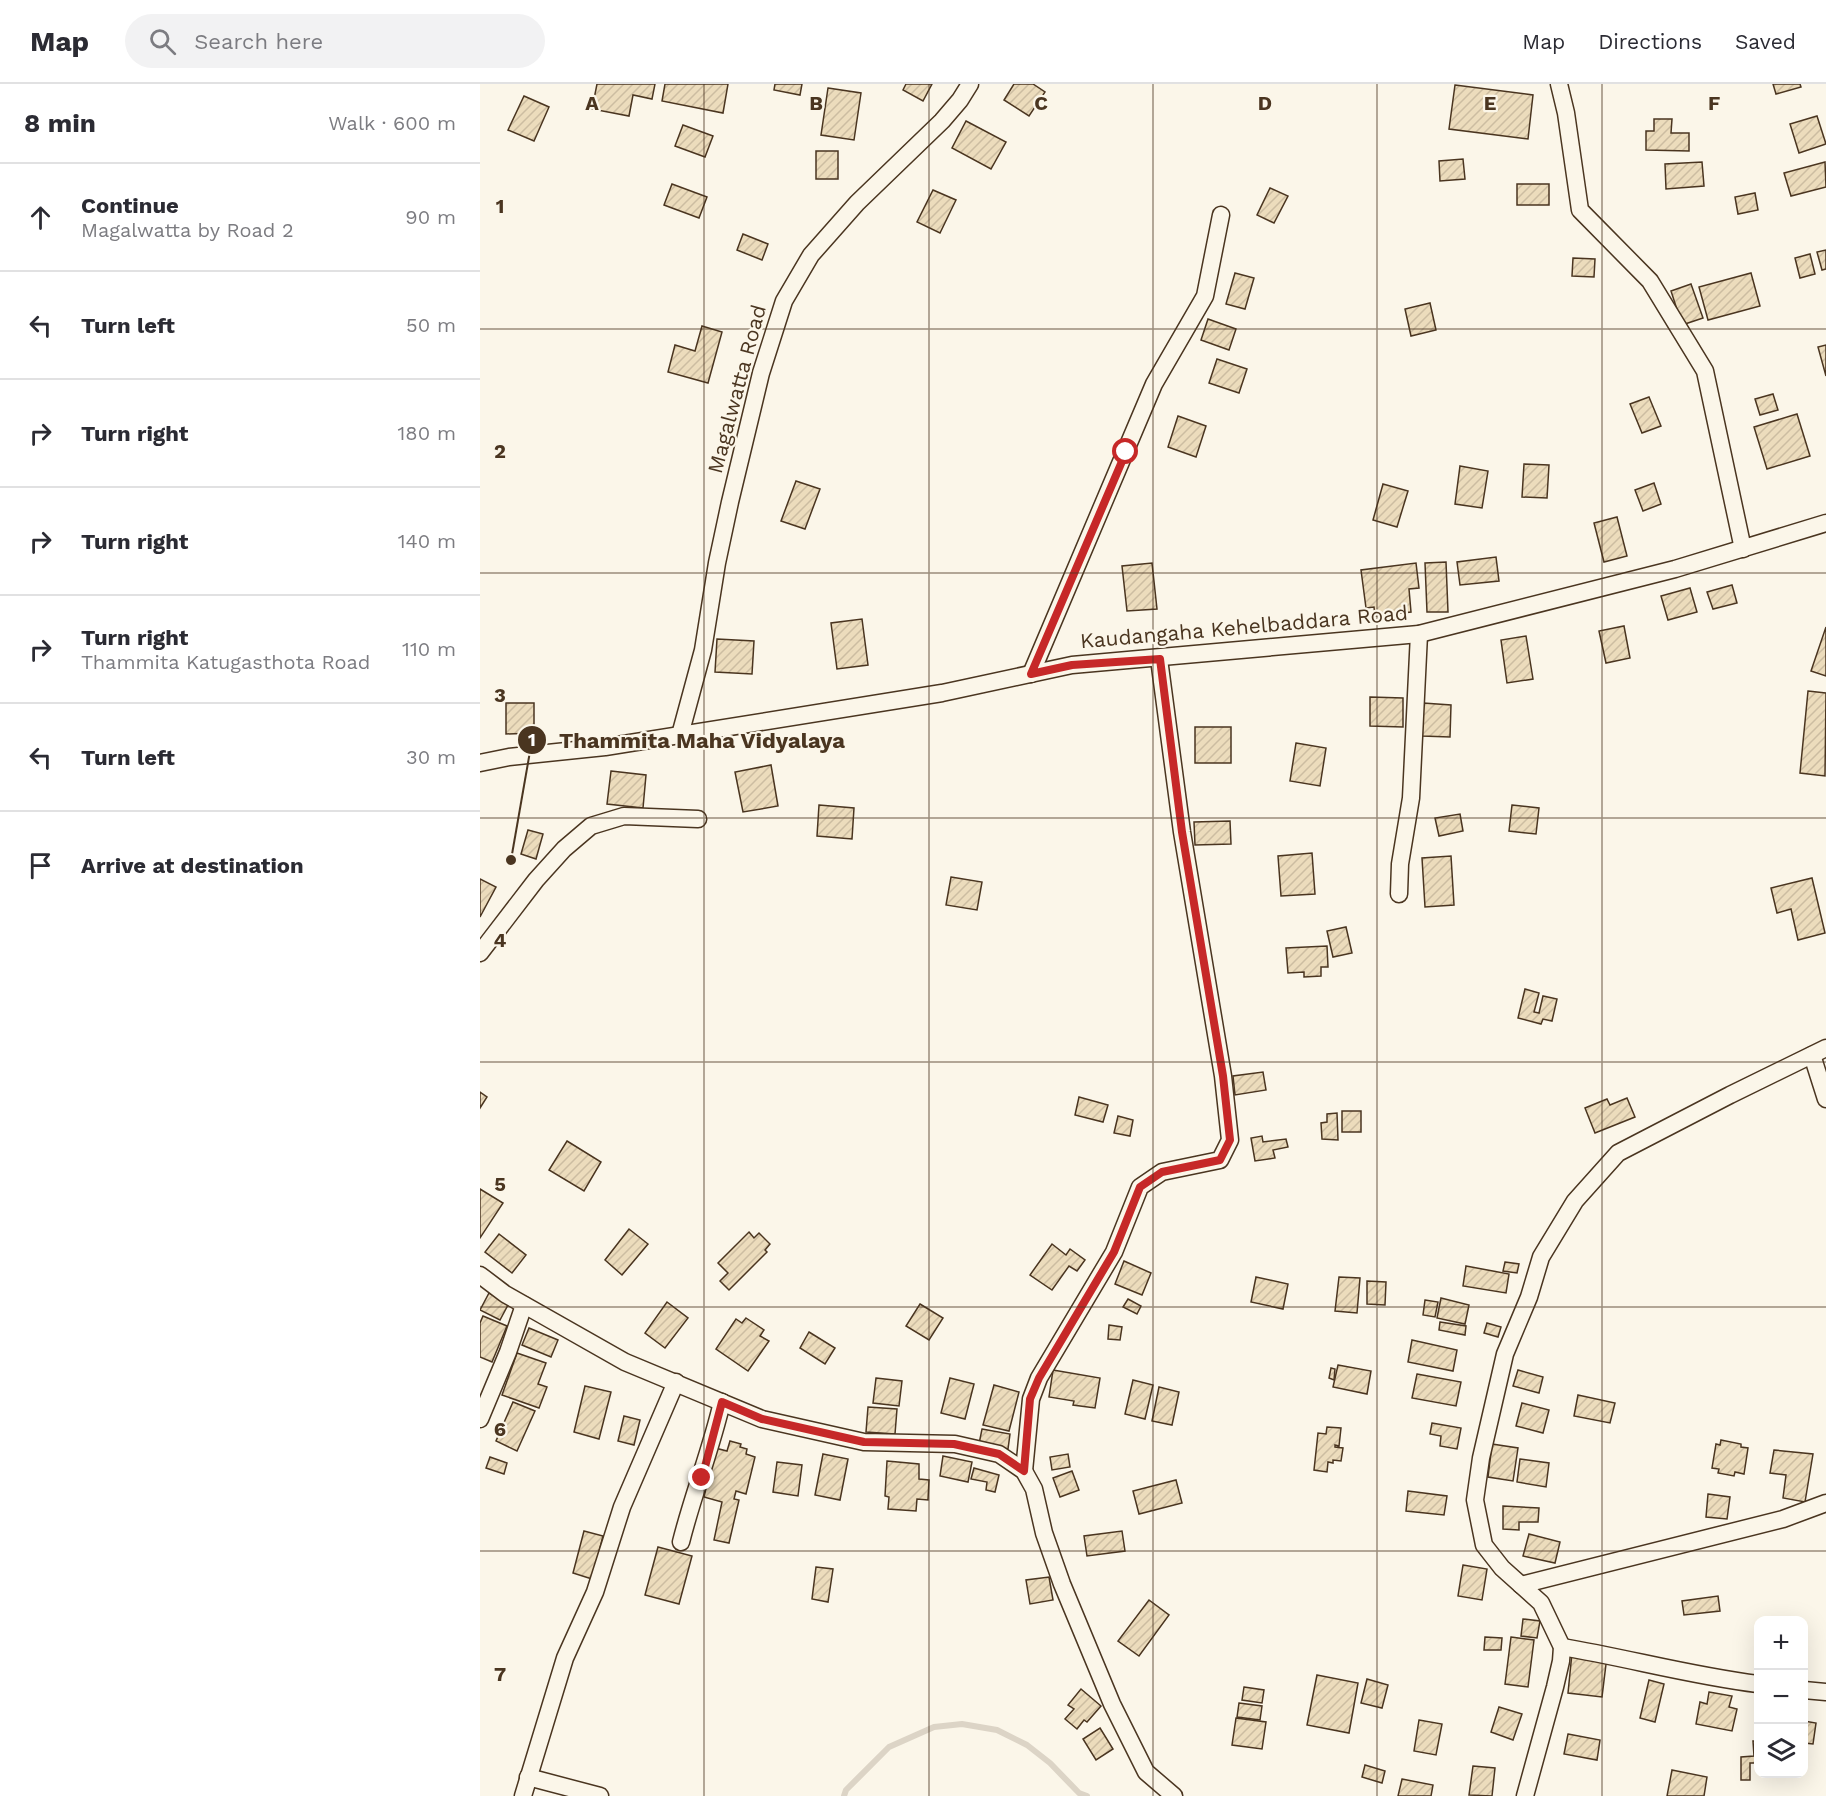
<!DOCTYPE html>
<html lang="en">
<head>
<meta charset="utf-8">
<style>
  :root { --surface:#fff; --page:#f2f2f3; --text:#2b2b33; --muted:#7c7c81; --line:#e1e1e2 }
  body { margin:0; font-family:"Work Sans",sans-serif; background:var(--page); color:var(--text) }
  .controls { position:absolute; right:18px; bottom:18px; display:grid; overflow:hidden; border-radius:12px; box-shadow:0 6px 24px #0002 }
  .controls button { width:54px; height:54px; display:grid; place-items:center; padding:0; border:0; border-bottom:2px solid var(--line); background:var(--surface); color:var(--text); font:30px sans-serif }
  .stop { position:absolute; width:18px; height:18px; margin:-14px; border:4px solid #c62828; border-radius:50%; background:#fff }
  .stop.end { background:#c62828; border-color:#fff; box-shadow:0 2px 6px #0008 }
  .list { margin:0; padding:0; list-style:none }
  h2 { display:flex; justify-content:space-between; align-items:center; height:78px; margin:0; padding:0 24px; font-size:26px }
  h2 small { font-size:20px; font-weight:400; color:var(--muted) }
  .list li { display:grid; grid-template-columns:39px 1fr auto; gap:18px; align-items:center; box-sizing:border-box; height:108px; padding:0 24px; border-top:2px solid var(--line) }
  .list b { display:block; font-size:22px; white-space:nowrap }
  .list p { margin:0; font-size:20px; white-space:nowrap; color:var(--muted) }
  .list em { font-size:20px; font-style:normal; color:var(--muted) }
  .icon { flex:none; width:33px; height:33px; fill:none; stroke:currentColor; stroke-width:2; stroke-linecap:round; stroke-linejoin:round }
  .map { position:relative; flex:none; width:1346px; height:1712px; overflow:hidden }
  header { display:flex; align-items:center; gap:36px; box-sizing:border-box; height:84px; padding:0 30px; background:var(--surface); border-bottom:2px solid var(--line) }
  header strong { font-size:28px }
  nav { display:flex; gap:33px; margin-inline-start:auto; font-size:21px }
  .search { width:420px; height:54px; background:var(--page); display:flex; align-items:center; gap:15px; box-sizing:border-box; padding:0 21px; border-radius:33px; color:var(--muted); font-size:22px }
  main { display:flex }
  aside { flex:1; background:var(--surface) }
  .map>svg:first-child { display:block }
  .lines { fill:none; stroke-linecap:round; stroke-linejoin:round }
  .stream { stroke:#dcd4c6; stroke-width:6 }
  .building { fill:url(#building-hatch); stroke:#4a3520; stroke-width:1.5 }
  .minor-casing { stroke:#4a3520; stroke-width:19 }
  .minor { stroke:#fbf6e9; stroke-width:16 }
  .route { stroke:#c62828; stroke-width:8 }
  .grid { fill:none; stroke:#4a3520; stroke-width:1.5; stroke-opacity:0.55 }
  .labels { text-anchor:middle; stroke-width:4.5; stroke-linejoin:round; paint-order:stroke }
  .street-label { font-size:21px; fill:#4a3520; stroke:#fbf6e9 }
  .grid-label { font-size:20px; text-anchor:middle; font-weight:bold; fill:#4a3520; stroke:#fbf6e9; stroke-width:4.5; stroke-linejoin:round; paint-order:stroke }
  .leader { fill:none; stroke:#4a3520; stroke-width:2 }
  .callout-dot { fill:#4a3520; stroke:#fbf6e9; stroke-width:2 }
  .mark-label { font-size:18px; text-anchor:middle; font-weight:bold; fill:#fff }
  .callout-label { font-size:22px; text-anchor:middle; font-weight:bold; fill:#4a3520; stroke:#fbf6e9; stroke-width:4.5; stroke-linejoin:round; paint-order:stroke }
</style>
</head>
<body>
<header>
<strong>Map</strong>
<div class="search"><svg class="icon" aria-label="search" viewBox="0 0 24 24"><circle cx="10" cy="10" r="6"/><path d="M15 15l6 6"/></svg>Search here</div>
<nav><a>Map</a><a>Directions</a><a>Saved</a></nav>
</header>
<main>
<aside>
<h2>8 min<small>Walk · 600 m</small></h2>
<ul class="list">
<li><svg class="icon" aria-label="ahead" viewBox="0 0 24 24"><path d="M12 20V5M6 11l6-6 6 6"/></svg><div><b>Continue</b><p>Magalwatta by Road 2</p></div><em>90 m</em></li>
<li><svg class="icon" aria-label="left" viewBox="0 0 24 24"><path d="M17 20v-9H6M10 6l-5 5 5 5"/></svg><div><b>Turn left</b></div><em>50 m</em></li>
<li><svg class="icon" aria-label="right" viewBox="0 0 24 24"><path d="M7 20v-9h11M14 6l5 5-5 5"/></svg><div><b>Turn right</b></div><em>180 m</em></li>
<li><svg class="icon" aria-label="right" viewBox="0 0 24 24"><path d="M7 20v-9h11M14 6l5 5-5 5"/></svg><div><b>Turn right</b></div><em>140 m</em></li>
<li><svg class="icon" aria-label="right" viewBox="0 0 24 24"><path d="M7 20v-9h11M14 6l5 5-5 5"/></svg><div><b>Turn right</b><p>Thammita Katugasthota Road</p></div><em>110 m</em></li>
<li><svg class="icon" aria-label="left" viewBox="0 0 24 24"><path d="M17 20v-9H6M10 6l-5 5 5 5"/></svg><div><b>Turn left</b></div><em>30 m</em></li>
<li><svg class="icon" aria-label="arrive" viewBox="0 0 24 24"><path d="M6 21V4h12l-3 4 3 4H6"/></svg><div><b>Arrive at destination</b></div></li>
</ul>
</aside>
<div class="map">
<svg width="1346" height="1712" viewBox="0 0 1346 1712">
  <defs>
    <pattern id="building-hatch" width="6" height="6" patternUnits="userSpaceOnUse" patternTransform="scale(1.5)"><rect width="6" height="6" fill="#ecdcbc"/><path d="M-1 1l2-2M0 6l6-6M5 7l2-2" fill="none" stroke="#ccbda1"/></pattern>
  </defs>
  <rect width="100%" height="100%" fill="#fbf6e9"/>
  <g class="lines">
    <path class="stream" d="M364,1712L366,1706L409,1663L454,1643L482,1640L517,1646L547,1661L570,1679L599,1709L607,1712"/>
  </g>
  <g class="building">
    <path d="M117,0H175L172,15L153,11L149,32L112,25Z"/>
    <path d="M185,0H248L243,29L182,17Z"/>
    <path d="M295,0H322L320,11L294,6Z"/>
    <path d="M426,0H452L443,17L423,6Z"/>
    <path d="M534,0H553L565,8L549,32L524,16Z"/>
    <path d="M1293,0H1320L1321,3L1296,10Z"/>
    <path d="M975,1L1053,11L1048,55L969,45Z"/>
    <path d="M348,4L381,9L374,56L341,51Z"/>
    <path d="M44,12L69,23L54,57L28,46Z"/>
    <path d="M1337,32L1346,60L1319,69L1310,40Z"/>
    <path d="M1174,35H1192L1191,49H1209V67L1166,66V47H1174Z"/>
    <path d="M486,37L526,58L511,85L472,64Z"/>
    <path d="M203,41L233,52L225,73L195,62Z"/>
    <rect x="336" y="67" width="22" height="28"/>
    <path d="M983,75L985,95L960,97L959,77Z"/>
    <path d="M1222,78L1224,102L1186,105L1185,80Z"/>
    <path d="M1345,78L1346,103L1311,112L1304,89Z"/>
    <path d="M192,100L227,113L219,134L184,121Z"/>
    <rect x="1037" y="100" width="32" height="21"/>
    <path d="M790,104L808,112L794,139L777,131Z"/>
    <path d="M453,106L476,116L460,149L437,138Z"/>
    <path d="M1275,109L1278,126L1258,130L1255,113Z"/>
    <path d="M263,150L288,160L282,176L257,166Z"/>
    <path d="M1346,166V185L1342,186L1337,168Z"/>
    <path d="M1330,170L1335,190L1320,194L1315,174Z"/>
    <path d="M1093,174L1115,175L1114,193L1092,192Z"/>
    <path d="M755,189L774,194L765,225L746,220Z"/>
    <path d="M1271,189L1280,222L1228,236L1219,203Z"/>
    <path d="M1211,200L1223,234L1202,241L1191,207Z"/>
    <path d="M950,219L956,246L931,252L925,225Z"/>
    <path d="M728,235L756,245L749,266L721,256Z"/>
    <path d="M222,242L242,248L228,299L188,288L195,261L215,267Z"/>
    <path d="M1346,261V292L1338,263Z"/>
    <path d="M737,275L767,285L759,309L729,299Z"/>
    <path d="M1293,310L1298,326L1280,331L1275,315Z"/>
    <path d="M1169,313L1181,342L1162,349L1150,320Z"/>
    <path d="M1317,330L1330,372L1287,385L1274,343Z"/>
    <path d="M698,332L726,342L716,373L688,363Z"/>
    <path d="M1044,380L1069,381L1067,414L1042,413Z"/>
    <path d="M980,382L1008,387L1002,424L975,420Z"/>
    <path d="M316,397L340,405L325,445L301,437Z"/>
    <path d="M1174,399L1181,420L1163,427L1155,406Z"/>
    <path d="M903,400L928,407L917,443L893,436Z"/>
    <path d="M1137,433L1147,472L1124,478L1114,439Z"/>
    <path d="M1016,473L1019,497L980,501L977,478Z"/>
    <path d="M966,478L968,528H947L945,479Z"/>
    <path d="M672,479L677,525L647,527L642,482Z"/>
    <path d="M936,479L939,504L929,505L931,528L895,532L894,523L886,524L881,486Z"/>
    <path d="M1252,501L1257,519L1233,525L1227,508Z"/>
    <path d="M1210,504L1217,528L1188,536L1181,512Z"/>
    <path d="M382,535L388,581L357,585L351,539Z"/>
    <path d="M1144,542L1150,574L1126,579L1119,547Z"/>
    <path d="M1346,543V592L1331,587Z"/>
    <path d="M1046,552L1053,595L1027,599L1021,556Z"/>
    <path d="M237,555L274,557L272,590L235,588Z"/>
    <path d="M1328,607L1346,609L1345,692L1320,689Z"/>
    <path d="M890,613L923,614V643L890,642Z"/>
    <path d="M26,619H54V649L26,650Z"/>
    <path d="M943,619L971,621L970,653L942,652Z"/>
    <rect x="715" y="643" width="36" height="36"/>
    <path d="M816,659L846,664L840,702L810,697Z"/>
    <path d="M291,681L298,722L263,728L255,688Z"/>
    <path d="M131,687L166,691L163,724L127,720Z"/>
    <path d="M339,721L374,724L372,755L337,752Z"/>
    <path d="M1032,721L1059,724L1056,750L1029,747Z"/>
    <path d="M980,730L983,747L959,752L955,734Z"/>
    <path d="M750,737L751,760L715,761L714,738Z"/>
    <path d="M48,746L63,750L56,775L41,770Z"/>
    <path d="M832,769L835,810L801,812L798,772Z"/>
    <path d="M971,772L974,821L945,823L942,774Z"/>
    <path d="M471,793L502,798L497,826L466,821Z"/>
    <path d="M1332,794L1345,849L1318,856L1311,825L1297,829L1291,804Z"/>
    <path d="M0,795L16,803L0,833Z"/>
    <path d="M866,843L872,869L853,873L847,847Z"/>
    <path d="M847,862L848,883H841V892L824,893V888L808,889L806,864Z"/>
    <path d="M1045,905L1059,909L1054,928L1059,929L1063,912L1077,915L1072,937L1063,935L1061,940L1038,934Z"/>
    <path d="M783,988L786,1006L755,1011L753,992Z"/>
    <path d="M0,1008L7,1013L0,1024Z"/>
    <path d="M599,1013L628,1021L623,1038L595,1031Z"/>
    <path d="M1147,1014L1155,1033L1115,1049L1105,1024L1127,1015L1130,1021Z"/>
    <rect x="862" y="1027" width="19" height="21"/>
    <path d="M857,1029L858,1056L842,1055L841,1039L847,1038V1030Z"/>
    <path d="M638,1032L653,1036L650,1052L634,1049Z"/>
    <path d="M782,1052L783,1058L806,1055L808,1063L793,1066L795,1074L775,1077L771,1054Z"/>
    <path d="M87,1057L121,1078L104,1107L69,1086Z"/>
    <path d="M0,1105L23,1119L0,1154Z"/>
    <path d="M149,1145L168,1160L142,1191L125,1176Z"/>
    <path d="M269,1148L274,1154L279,1149L290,1160L285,1166L287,1168L249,1206L240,1197L248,1189L238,1179Z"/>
    <path d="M19,1150L46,1171L32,1189L5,1168Z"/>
    <path d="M572,1160L586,1171L590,1165L605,1176L597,1187L589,1182L572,1206L550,1191Z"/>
    <path d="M644,1177L671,1189L662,1211L635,1200Z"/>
    <path d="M1025,1178L1039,1180L1037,1189L1023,1187Z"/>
    <path d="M986,1182L1029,1190L1026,1209L983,1202Z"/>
    <path d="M776,1193L808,1200L803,1225L771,1218Z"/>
    <path d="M859,1193L880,1194L877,1229L855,1227Z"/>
    <path d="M887,1197L906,1198L905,1221L887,1220Z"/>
    <path d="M9,1209L29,1219L20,1236L0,1226Z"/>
    <path d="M961,1214L989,1221L985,1240L957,1234Z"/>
    <path d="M648,1215L661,1222L657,1230L643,1223Z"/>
    <path d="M945,1216L958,1218L955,1233L943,1231Z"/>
    <path d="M187,1218L208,1234L185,1264L165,1249Z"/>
    <path d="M440,1220L463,1234L449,1256L426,1242Z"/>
    <path d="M3,1232L27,1242L12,1278L0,1273V1239Z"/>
    <path d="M266,1234L284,1246L280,1252L289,1257L268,1287L236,1265L256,1235L262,1239Z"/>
    <path d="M960,1238L986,1242L985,1251L959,1246Z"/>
    <path d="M1007,1239L1021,1243L1018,1253L1004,1249Z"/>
    <path d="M629,1241L642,1243L640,1256L628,1255Z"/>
    <path d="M49,1244L78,1256L71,1273L42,1261Z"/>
    <path d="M329,1248L355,1264L345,1280L320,1264Z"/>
    <path d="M932,1256L977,1266L973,1287L928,1278Z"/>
    <path d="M37,1269L66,1279L58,1300L67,1303L59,1324L22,1311Z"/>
    <path d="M858,1281L891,1287L887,1310L853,1303Z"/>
    <path d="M851,1284L855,1285L854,1296L849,1294Z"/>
    <path d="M573,1286L620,1294L615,1324L593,1321L594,1317L569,1313Z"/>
    <path d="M1038,1286L1063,1293L1059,1309L1033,1302Z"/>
    <path d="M937,1290L981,1298L976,1322L932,1314Z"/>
    <path d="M396,1294L422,1297L419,1322L393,1319Z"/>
    <path d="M470,1294L494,1300L485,1335L461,1329Z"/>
    <path d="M653,1296L673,1301L665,1335L645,1330Z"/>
    <path d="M514,1301L539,1308L529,1347L503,1341Z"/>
    <path d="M105,1302L131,1308L119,1355L94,1348Z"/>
    <path d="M679,1303L699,1308L692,1341L672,1337Z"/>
    <path d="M1098,1311L1135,1319L1130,1339L1094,1332Z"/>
    <path d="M33,1318L55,1327L37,1367L16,1357Z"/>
    <path d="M1042,1319L1069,1326L1063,1349L1036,1342Z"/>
    <path d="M388,1323L417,1325L415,1350L386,1348Z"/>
    <path d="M144,1332L160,1336L154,1361L138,1357Z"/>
    <path d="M952,1339L981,1344L977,1365L960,1362L961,1352L950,1350Z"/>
    <path d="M847,1343L861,1344L859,1362L855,1361V1363L863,1364L861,1377L853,1376V1379L848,1378L847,1388L834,1386L838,1349L846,1350Z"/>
    <path d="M502,1345L530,1350L528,1365L499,1360Z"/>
    <path d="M1241,1356L1261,1360V1363L1268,1364L1264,1390L1255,1388L1254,1392L1238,1389L1239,1385L1232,1384L1236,1360L1240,1361Z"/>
    <path d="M250,1357L261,1360L260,1363L267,1365L266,1370L275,1373L266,1410L256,1407L254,1415L259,1416L249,1459L234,1456L242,1418L224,1413L235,1364L247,1367Z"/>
    <path d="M1012,1360L1038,1364L1033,1397L1008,1393Z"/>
    <path d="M1294,1366L1333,1370L1325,1418L1303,1414L1306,1391L1290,1389Z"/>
    <path d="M343,1370L368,1375L360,1416L335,1411Z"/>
    <path d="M588,1370L590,1383L572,1386L570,1373Z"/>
    <path d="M463,1372L492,1378L488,1398L460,1392Z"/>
    <path d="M10,1373L27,1379L24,1390L6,1384Z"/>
    <path d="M1040,1375L1069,1379L1066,1403L1037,1398Z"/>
    <path d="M407,1377L439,1380V1395L449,1396L448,1416L437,1415L436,1427L408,1425L409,1413L405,1412Z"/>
    <path d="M297,1378L322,1381L318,1412L293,1408Z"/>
    <path d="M494,1384L519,1391L515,1408L506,1406L507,1398L491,1395Z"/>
    <path d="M592,1387L599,1406L580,1413L573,1394Z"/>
    <path d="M696,1396L702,1419L659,1430L653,1407Z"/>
    <path d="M928,1407L967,1412L964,1431L926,1427Z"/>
    <path d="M1228,1410L1250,1413L1247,1435L1226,1433Z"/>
    <path d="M1023,1422L1059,1424L1058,1438H1039V1446L1023,1445Z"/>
    <path d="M104,1447L123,1452L112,1495L93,1489Z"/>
    <path d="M642,1447L645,1467L607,1472L604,1452Z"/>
    <path d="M1049,1450L1080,1458L1075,1479L1043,1472Z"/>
    <path d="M178,1463L212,1472L199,1520L165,1511Z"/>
    <path d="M983,1481L1007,1485L1002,1516L978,1512Z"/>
    <path d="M336,1483L353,1485L348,1518L332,1515Z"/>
    <path d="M569,1493L573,1516L550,1520L546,1496Z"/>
    <path d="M1238,1512L1240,1527L1204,1531L1202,1517Z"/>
    <path d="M669,1516L689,1531L659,1572L638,1557Z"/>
    <path d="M1043,1535L1060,1537L1057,1554L1041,1552Z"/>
    <path d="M1005,1553L1022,1554L1021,1566H1004Z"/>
    <path d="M1031,1553L1054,1556L1048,1603L1025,1600Z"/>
    <path d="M1092,1569L1127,1572L1122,1613L1088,1609Z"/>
    <path d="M837,1591L878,1599L869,1649L827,1641Z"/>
    <path d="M887,1595L908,1601L902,1624L881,1619Z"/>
    <path d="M1169,1596L1184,1600L1175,1638L1160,1634Z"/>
    <path d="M764,1603L784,1606L782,1619L762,1616Z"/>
    <path d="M601,1605L621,1622L607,1638L604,1636L597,1645L585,1635L594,1625L588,1621Z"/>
    <path d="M1229,1608L1252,1612L1249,1623L1257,1625L1252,1647L1216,1640L1220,1618L1227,1620Z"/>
    <path d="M759,1619L782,1622L780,1636L757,1633Z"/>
    <path d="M1019,1623L1042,1630L1033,1656L1011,1648Z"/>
    <path d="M756,1634L786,1638L782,1665L752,1661Z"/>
    <path d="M939,1636L962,1640L956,1671L934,1667Z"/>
    <path d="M1324,1637L1336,1639L1333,1660L1324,1659Z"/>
    <path d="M620,1644L633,1665L616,1676L603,1655Z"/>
    <path d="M1088,1650L1120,1656L1117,1676L1084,1670Z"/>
    <path d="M1273,1657H1278V1679H1270V1696H1261V1673L1274,1672Z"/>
    <path d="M885,1681L905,1687L902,1699L882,1693Z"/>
    <path d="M993,1682L1015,1684L1012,1712L989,1711Z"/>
    <path d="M1192,1686L1227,1693L1224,1712H1187Z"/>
    <path d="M922,1695L953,1701L951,1712H918Z"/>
  </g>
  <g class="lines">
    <defs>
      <g id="minor">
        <path d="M1079,0L1086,29L1100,126L1170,197L1225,287L1263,465"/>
        <path d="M551,590L674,300L725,212L741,131"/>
        <path d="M200,651L223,566L237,479L250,418L281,289L304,217L331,171L377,119L462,37L480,16L490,0"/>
        <path d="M0,679L29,673L125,663L462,609L592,581L939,550L1195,485L1346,439"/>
        <path d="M919,810L920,780L931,714L939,550"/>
        <path d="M0,869L56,796L84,765L111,742L144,732L218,735"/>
        <path d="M1332,971L1346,1015"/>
        <path d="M0,1191L25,1210L145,1278L282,1335L384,1358L475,1360L519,1370L544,1387L554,1405L564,1449L582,1500L632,1620L666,1688L694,1712"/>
        <path d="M0,1335L28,1268L44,1221"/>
        <path d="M544,1387L551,1315L559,1294L634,1168L660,1103L682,1088L740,1076L750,1056L743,992L702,748L679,575"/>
        <path d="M201,1458C213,1410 231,1366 242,1318"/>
        <path d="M1041,1501L1303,1435L1346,1419"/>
        <path d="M1082,1563C1148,1574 1212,1592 1278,1600"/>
        <path d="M1324,1606L1346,1608"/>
        <path d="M48,1693L120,1712"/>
        <path d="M43,1712L85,1574L115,1508L142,1423L196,1298"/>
        <path d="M1045,1712L1075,1603L1081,1577L1082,1563L1061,1519L1022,1484L1004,1461L995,1416L1001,1374L1025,1270L1049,1213L1061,1173L1095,1117L1138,1069L1250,1011L1346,964"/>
      </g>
    </defs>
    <use href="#minor" class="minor-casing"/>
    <use href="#minor" class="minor"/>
  </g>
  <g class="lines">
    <path class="route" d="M222,1394L242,1318L282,1335L384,1358L474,1360L519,1370L544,1387L550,1315L559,1294L634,1168L660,1103L682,1088L740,1076L750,1056L743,992L702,748L680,575L592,581L551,590L646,368"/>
  </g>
  <path class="grid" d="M224,0V1712M449,0V1712M673,0V1712M897,0V1712M1122,0V1712M0,245H1346M0,489H1346M0,734H1346M0,978H1346M0,1223H1346M0,1467H1346"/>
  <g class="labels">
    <g class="street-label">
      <text transform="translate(257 305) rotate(-75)" y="7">Magalwatta Road</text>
      <text transform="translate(764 543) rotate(-5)" y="7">Kaudangaha Kehelbaddara Road</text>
    </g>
  </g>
  <g class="grid-label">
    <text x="112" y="26">A</text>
    <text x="336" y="26">B</text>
    <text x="561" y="26">C</text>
    <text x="785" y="26">D</text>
    <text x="1010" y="26">E</text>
    <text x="1234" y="26">F</text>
    <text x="20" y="129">1</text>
    <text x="20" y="374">2</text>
    <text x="20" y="618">3</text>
    <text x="20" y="863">4</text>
    <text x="20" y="1107">5</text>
    <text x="20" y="1352">6</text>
    <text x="20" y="1597">7</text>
  </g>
  <path class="leader" d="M31 776L52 656"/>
  <g class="callout-dot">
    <circle cx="31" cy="776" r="6"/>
    <circle cx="52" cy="656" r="15"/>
  </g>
  <g class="mark-label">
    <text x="52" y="662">1</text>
  </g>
  <g class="callout-label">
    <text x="222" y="664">Thammita Maha Vidyalaya</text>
  </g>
</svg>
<div class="controls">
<button>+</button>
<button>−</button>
<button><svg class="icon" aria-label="layers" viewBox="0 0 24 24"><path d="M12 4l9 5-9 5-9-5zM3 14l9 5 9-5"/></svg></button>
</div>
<div class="stop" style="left:646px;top:368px"></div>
<div class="stop end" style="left:222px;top:1394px"></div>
</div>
</main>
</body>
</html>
